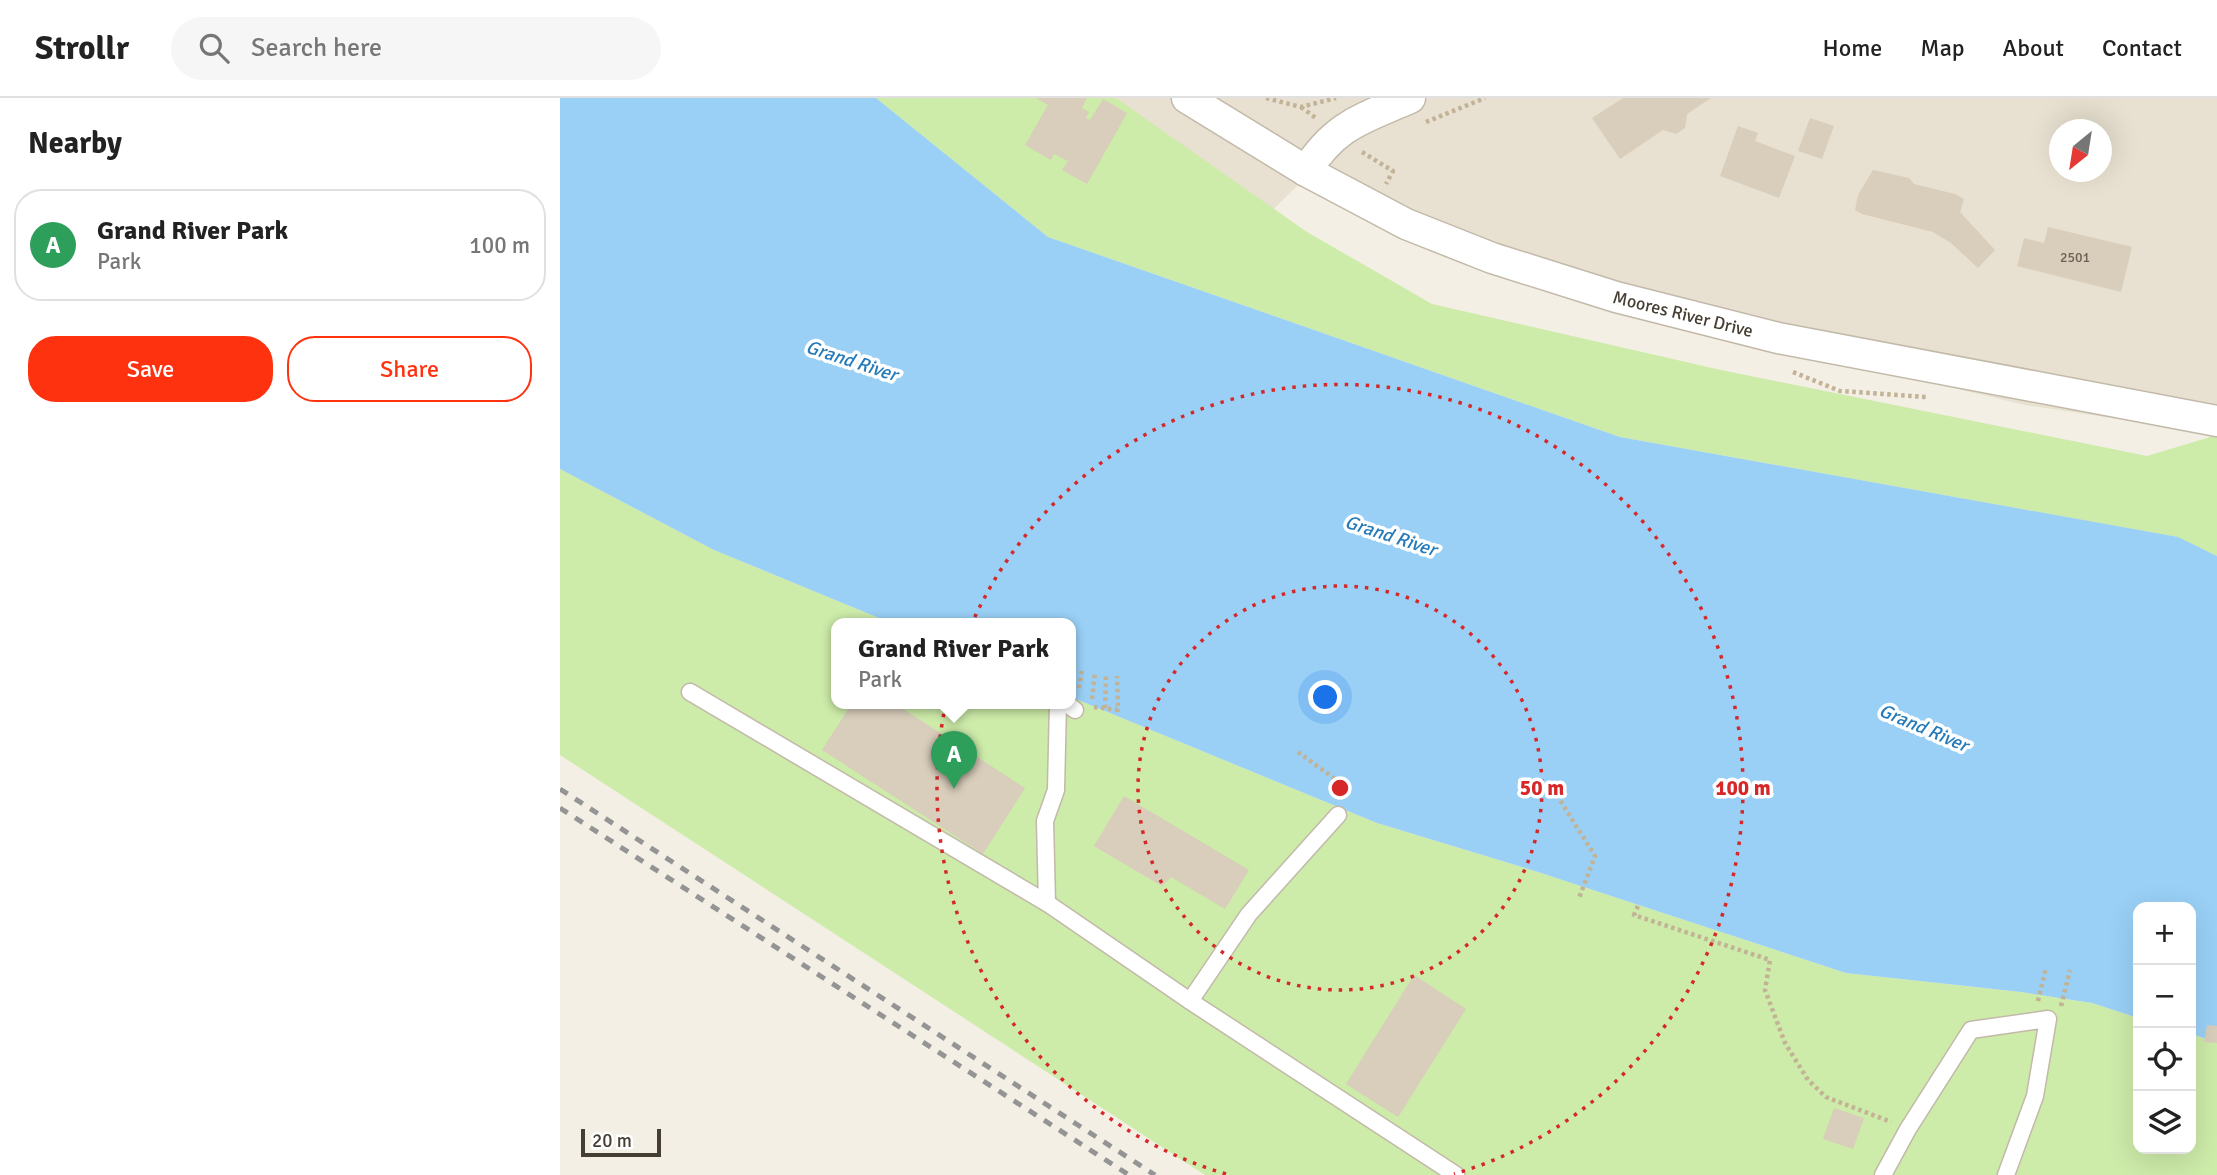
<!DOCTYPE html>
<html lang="en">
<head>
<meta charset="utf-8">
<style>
  :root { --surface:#fff; --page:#f6f6f6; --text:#222; --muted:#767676; --line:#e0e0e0; --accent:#ff320f }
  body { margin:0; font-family:Signika,sans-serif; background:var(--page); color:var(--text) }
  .controls { position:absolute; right:21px; bottom:21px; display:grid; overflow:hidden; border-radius:14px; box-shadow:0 7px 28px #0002 }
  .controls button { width:63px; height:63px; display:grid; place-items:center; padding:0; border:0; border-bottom:2px solid var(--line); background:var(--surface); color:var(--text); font:35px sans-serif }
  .compass { position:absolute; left:1489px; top:21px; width:63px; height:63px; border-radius:50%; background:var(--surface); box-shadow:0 7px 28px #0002; rotate:210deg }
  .scale { position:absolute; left:21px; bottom:18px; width:80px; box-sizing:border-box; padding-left:7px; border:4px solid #463e33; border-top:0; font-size:19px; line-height:24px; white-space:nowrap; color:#463e33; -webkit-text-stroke:5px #fff; paint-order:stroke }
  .you { position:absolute; left:766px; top:600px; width:24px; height:24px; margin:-18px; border:5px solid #fff; border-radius:50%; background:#1a73e8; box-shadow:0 0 0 10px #1a73e833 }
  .badge { display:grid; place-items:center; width:46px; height:46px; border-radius:50%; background:var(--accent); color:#fff; font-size:23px; font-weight:700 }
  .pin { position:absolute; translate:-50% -58px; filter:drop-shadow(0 2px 4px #0008) }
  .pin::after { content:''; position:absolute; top:37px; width:24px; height:21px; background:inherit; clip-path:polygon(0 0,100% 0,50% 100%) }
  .popup { position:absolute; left:271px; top:520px; width:245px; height:91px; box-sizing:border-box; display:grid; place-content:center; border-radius:14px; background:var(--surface); filter:drop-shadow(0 2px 5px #0005); font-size:23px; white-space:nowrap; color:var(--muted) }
  .popup b { font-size:26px; color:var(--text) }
  .popup::after { content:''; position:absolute; left:50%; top:100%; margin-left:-14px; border:14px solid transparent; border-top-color:var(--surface) }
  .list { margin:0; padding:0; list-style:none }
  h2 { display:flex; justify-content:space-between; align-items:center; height:91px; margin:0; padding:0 28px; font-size:30px }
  h2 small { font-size:23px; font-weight:400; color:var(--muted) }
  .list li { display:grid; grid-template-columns:46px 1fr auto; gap:21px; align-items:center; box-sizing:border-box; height:112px; margin:0 14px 14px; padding:0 14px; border:2px solid var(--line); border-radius:28px }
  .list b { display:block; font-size:26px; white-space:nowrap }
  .list p { margin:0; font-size:23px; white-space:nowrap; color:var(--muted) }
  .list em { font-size:23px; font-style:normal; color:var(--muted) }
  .actions { display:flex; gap:14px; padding:21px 28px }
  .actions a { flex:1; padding:16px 0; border:2px solid var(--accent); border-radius:28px; text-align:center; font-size:24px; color:var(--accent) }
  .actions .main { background:var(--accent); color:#fff }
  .icon { flex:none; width:38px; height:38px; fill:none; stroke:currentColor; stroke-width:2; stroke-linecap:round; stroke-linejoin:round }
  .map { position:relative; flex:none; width:1657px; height:1077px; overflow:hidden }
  header { display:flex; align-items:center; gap:42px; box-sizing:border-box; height:98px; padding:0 35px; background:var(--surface); border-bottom:2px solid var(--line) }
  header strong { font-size:33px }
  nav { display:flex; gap:38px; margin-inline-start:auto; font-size:24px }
  .search { width:490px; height:63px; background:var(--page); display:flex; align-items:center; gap:18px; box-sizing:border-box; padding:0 24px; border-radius:38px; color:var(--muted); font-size:26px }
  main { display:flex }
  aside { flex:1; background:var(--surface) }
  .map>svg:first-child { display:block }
  .residential { fill:#e8e1d1; fill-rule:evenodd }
  .green { fill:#cdeba9 }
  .water { fill:#9ad0f6 }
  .building { fill:#d9cdbb }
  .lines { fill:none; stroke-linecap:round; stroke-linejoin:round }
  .service-casing { stroke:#c2b9a9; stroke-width:19 }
  .minor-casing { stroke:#c2b9a9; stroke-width:33 }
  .path { stroke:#c2b296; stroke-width:4.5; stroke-dasharray:3.5 3.5; stroke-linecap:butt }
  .service { stroke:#fff; stroke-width:16 }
  .minor { stroke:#fff; stroke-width:30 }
  .rail { stroke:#949494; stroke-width:5; stroke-dasharray:9 9; stroke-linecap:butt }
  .ring { fill:none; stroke:#d62828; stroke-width:3.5; stroke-dasharray:3.5 7 }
  .labels { text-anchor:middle; stroke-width:7; stroke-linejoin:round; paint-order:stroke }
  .number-label { font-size:14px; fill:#6b6255 }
  .street-label { font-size:18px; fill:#463e33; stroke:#fff }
  .water-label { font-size:19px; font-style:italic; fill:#257bb9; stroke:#fff }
  .centre { fill:#d62828; stroke:#fff; stroke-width:3.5 }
  .ring-label { font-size:21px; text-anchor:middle; font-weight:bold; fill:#d62828; stroke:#fff; stroke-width:7; stroke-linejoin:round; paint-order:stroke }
</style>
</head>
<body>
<header>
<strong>Strollr</strong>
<div class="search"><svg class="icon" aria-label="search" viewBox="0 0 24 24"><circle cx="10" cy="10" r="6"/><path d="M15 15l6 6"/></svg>Search here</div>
<nav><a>Home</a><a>Map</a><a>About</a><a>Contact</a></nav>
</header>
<main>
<aside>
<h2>Nearby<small></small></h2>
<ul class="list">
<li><span class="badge" style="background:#2e9e5b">A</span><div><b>Grand River Park</b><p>Park</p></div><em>100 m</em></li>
</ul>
<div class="actions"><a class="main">Save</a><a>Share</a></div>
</aside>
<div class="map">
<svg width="1657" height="1077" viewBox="0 0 1657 1077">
  <rect width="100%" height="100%" fill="#f3efe4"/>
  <path class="residential" d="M316,0H1657V336L1465,307L1044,207L739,86L634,190ZM1500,32H1542V74H1500Z"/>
  <g class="green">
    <path d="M316,0H556L747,134L872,206L1161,272L1587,358L1657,337V458L1617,439L1060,339L488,139Z"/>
    <path d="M0,371L154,452L331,525H277V605H511V599L817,725L978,774L1286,875L1461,894L1532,905L1578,920V1051H1631V936L1657,944V1077H645L0,657Z"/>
  </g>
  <path class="water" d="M0,0H316L488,139L1060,339L1618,439L1657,458V944L1631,936V809H1578V920L1532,905L1461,894L1286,875L978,774L817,725L511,599V525H331L154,452L0,371Z"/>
  <g class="building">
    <path d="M476,0H527L522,10L529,14L526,20L530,22L543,1L567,15L527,86L502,72L508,63L494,56L491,62L465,47L488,7Z"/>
    <path d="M1063,0H1151L1127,16L1125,30L1116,36L1103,32L1060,61L1032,20Z"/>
    <path d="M1250,20L1274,28L1262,61L1238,53Z"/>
    <path d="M1178,28L1198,35L1195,43L1235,58L1219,100L1160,78Z"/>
    <path d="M1313,72L1349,80L1354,86L1395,96L1404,101L1400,114L1435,152L1418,170L1391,145L1373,134L1302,116L1295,112L1298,97Z"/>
    <path d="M1488,129L1572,149L1561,194L1457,168L1464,140L1484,145Z"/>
    <path d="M292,605H334L465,690L423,756L262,652Z"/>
    <path d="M564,698L689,772L665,811L611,779L602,788L534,748Z"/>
    <path d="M854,877L906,911L838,1019L786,986Z"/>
    <path d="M1647,927L1657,928V945L1644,944Z"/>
    <path d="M1274,1010L1304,1020L1293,1051L1263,1041Z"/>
  </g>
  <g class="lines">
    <defs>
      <g id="service">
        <path d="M130,594L487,805L630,903L896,1077"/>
        <path d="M506,605L515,612"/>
        <path d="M487,805L485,723L496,692L498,605"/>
        <path d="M630,903L689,816L778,717"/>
        <path d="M1323,1077L1348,1031L1411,932L1488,921L1475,998L1446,1077"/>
      </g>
      <g id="minor">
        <path d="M627,0L746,73L846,126L932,160L1056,199L1218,240L1657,323"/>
        <path d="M746,73C776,26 802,21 850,0"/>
      </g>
    </defs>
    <use href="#service" class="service-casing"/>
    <use href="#minor" class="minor-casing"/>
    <g class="path">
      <path d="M706,0L741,9L776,0"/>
      <path d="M741,9L757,21"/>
      <path d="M866,24L925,0"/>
      <path d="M802,54L833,73L826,86"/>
      <path d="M1233,274L1280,293L1367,299"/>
      <path d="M421,524L422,525"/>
      <path d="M519,590L522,573"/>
      <path d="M532,601L535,574"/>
      <path d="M534,609L558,612L557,578"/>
      <path d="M545,610L546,577"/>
      <path d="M738,654L786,689L783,699"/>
      <path d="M993,691L1035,758L1019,800"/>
      <path d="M1078,808L1074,817L1210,862L1205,892L1225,945L1248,982L1266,999L1331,1024"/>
      <path d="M1478,903L1486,870"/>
      <path d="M1501,908L1510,872"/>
    </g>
    <use href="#service" class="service"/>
    <use href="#minor" class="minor"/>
    <g class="rail">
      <path d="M0,691L595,1077"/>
      <path d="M0,710L569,1077"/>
    </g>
  </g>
  <g class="ring">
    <circle cx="780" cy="690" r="202"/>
    <path d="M666 1076A403 403 0 1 1 894 1076"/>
  </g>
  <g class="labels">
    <g class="number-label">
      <text x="1515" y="164">2501</text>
    </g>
    <g class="street-label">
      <text transform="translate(1123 216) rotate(14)" y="6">Moores River Drive</text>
    </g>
    <g class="water-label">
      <text transform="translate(292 262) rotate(18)" y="7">Grand River</text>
      <text transform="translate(831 437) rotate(18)" y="7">Grand River</text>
      <text transform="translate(1364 629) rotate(23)" y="7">Grand River</text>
    </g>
  </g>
  <circle cx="780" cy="690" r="10" class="centre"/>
  <g class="ring-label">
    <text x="982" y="697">50 m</text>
    <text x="1183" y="697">100 m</text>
  </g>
</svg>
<div class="controls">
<button>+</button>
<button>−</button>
<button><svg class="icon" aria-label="locate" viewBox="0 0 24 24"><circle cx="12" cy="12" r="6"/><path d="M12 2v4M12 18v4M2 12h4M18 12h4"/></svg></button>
<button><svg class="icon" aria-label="layers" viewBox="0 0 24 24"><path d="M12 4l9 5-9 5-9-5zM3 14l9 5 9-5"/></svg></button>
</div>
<svg class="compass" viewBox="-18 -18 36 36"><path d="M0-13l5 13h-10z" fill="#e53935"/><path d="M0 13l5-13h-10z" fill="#767676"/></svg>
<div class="scale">20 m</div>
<div class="you"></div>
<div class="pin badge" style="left:394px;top:691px;background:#2e9e5b">A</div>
<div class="popup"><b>Grand River Park</b>Park</div>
</div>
</main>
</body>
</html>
